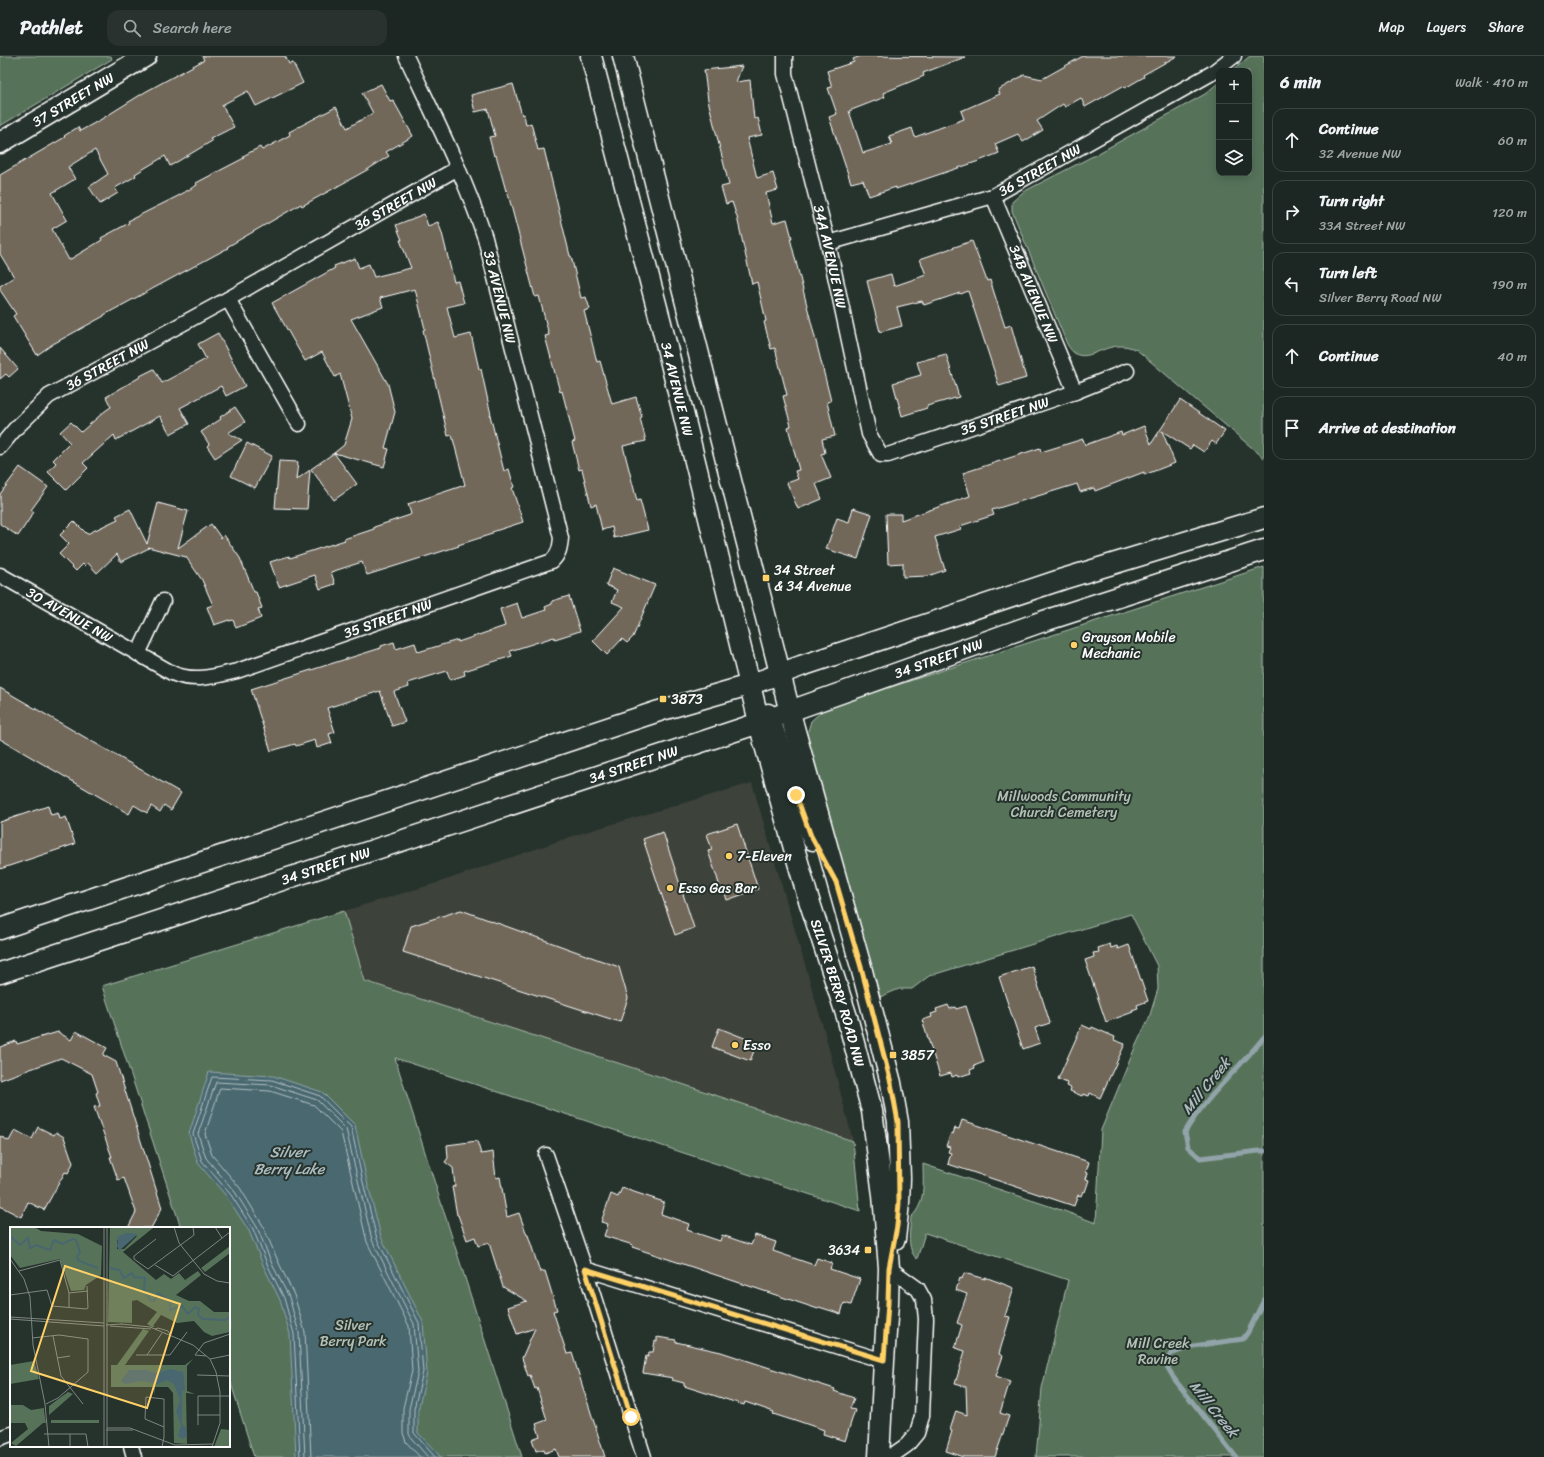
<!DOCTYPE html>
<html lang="en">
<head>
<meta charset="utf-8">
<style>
  :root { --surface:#1c2622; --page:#29322f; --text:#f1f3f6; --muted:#a0a5a5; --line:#3a4340 }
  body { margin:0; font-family:Sriracha,sans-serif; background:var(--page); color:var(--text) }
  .controls { position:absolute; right:12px; top:12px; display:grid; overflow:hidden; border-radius:8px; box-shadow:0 2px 10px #0003 }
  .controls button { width:36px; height:36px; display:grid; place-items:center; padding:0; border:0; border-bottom:1px solid var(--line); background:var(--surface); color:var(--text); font:20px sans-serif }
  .stop { position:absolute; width:12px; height:12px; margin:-9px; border:3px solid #ffd166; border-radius:50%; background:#fff }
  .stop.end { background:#ffd166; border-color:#fff; box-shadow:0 1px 4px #0008 }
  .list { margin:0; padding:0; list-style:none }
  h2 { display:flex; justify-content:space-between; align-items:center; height:52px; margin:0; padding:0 16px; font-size:17px }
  h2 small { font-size:13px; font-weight:400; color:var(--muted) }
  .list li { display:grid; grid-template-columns:26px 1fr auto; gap:12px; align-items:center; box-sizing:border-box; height:64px; margin:0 8px 8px; padding:0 8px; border:1px solid var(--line); border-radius:12px }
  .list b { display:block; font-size:15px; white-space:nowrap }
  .list p { margin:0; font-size:13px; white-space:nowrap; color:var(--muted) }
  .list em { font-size:13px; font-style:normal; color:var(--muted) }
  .icon { flex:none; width:22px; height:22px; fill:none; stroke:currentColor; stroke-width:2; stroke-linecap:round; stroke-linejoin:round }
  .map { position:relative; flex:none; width:1264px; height:1401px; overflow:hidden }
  header { display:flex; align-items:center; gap:24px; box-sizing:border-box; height:56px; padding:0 20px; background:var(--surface); border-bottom:1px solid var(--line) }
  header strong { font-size:19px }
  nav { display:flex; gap:22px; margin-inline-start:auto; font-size:14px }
  .search { width:280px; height:36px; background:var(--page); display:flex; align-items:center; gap:10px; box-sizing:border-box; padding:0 14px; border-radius:12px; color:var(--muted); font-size:15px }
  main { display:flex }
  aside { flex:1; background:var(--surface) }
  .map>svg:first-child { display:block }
  .built { fill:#3d433a }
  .green { fill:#56735a; stroke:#aab9ac }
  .water { fill:#496770; stroke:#92a4a9 }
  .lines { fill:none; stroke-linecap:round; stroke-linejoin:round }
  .shore { stroke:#b6c2c6; stroke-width:1 }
  .stream { stroke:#92a4a9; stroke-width:5 }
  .building { fill:#72685a; stroke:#fff }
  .street-casing { stroke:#fff; stroke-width:17 }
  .secondary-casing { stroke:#fff; stroke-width:23 }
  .street { stroke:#26332d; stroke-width:14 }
  .secondary { stroke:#26332d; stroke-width:20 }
  .route { stroke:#ffd166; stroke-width:5 }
  .poi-dot { fill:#ffd166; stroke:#26332d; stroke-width:1.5 }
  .labels { text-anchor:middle; stroke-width:4; stroke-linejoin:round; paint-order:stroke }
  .street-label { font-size:14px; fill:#fff; stroke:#26332d }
  .poi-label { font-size:14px; fill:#fff; stroke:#26332d; text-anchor:start }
  .park-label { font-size:14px; fill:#b3c0b5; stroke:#26332d }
  .water-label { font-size:15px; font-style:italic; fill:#adbbbf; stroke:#26332d }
  .inset-river { fill:none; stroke:#496770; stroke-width:2 }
  .inset-road { fill:none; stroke:#7d8581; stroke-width:1 }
  .view { fill:#ffd166; fill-opacity:0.15; stroke:#ffd166; stroke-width:2 }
  .inset-edge { fill:none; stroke:#fff; stroke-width:2 }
</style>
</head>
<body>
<header>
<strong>Pathlet</strong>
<div class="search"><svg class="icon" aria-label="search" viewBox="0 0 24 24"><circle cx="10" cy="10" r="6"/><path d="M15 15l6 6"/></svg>Search here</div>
<nav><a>Map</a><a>Layers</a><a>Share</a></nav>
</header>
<main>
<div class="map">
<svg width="1264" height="1401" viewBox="0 0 1264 1401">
  <rect width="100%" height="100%" fill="#26332d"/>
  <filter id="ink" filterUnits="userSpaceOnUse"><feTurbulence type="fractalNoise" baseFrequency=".025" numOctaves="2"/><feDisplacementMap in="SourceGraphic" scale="8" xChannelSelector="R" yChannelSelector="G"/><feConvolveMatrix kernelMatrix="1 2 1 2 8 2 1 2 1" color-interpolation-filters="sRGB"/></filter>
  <g filter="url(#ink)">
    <path class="built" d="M752,727L824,974L853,1085L658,1020L365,925L344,855L440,826L579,778Z"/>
    <g class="green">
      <path d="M0,0H111L112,3L0,70Z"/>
      <path d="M1250,0H1264V402L1137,294C1129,290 1121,289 1112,291C1094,295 1079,310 1067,288L1012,155V146L1023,136L1095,99L1173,56L1205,38L1219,26V117H1249V15H1232Z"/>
      <path d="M1264,511V1401H1036L1042,1332L1068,1224L925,1177L917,1203C906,1193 910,1175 911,1161C926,1148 923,1126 923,1108L1064,1155L1096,1167L1101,1074L1136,989L1149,962L1158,933L1157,910L1131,858L929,920L912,933H899L880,941L806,682L811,665L822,655L835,649Z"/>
      <path d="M344,855L365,925L658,1020L853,1085L860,1155L395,1002L522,1401H254L229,1321V1172H181L102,930Z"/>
    </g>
    <path class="water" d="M209,1016L273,1020L322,1036L355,1069L366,1121L381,1181L423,1266L427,1317L418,1354V1377L441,1401H296L290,1278L280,1244L264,1211L249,1175L227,1141L198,1107L189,1078Z"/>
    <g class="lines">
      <g class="shore">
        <path d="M300,1401L294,1278L284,1242L268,1210L253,1173L231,1139L202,1105L193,1078L212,1021L272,1024L320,1040L351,1071L362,1122L377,1183L419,1267L423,1316L414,1353V1377L435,1401"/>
        <path d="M305,1401L299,1277L289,1241L272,1208L257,1171L235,1136L206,1102L198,1078L216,1026L271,1029L317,1044L346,1073L372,1184L414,1268L418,1316L409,1353V1378L412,1383L428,1401"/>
        <path d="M311,1401L305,1276L294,1239L278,1205L262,1168L240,1132L212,1099L205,1078L220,1032L270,1035L314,1049L341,1076L367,1186L409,1270L412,1315L403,1352V1377L406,1386L420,1401"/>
      </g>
      <g class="stream">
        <path d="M1264,981C1238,1014 1206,1040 1185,1076L1188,1091L1200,1102L1259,1095H1264"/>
        <path d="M1236,1401L1175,1324L1165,1307L1171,1298L1193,1290L1243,1283L1248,1276L1264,1244"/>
      </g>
    </g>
    <g class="building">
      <path d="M202,0H285L289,8L293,7L303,27L256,50L248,35L222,49L234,71L210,83L212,85L170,110L165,100L135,118L136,120L115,132L118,137L100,148L89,131L108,118L95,94L68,111L75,123L52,137L67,164L52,173L69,204L102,184L101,182L129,167L128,165L178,140L197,129L196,127L244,102L243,100L260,91L262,94L290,79L289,76L336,51L347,72L373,57L362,37L381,28L390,45L393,44L413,80L386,96L389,100L367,114L302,150L301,148L227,191L228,192L104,259V260L53,288L37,299L13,260L16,258L0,234V230L14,221L0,198V119L65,81L64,80L78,71L80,75L100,64L145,36L204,4Z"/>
      <path d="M861,0L965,1L923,17L924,20L883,37L885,41L849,55L863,97L892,88L889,80L912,72L915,81L964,63L961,55L1000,38L998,34L1024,19L1042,23L1083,0H1177L1143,19L1144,21L1125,32L1123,30L1085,51L1081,42L1065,51L1063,48L1037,65L1043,74L1023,86L1018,78L995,88L999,97L979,105L896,133V131L869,140L863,124L851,127L829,61L837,58L828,32L832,31L827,15L854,6L853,3Z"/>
      <path d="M742,10L736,26L750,24L754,63L758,62L762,79L747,82L757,122L773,117L778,134L766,137L773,167L787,163L792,182H790L831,345L827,346L835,380L822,383L825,397L821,398L831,422L816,428L822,443L798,453L787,427L798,423L795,415L799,414L788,371L791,370L783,340L787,339L775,292L771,293L764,266L766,265L757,226L752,228L737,161L732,146L726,148L721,131L729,129L708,44L704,14Z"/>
      <path d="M513,28L522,59L524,58L526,69L531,67L538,94L544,93L570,200H571L581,242L586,241L590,253L584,255L597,306L600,305L612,348L636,341L642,361L640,362L646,385L623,390L637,445L640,444L648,474L614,482L612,471L602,474L596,448L591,450L582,413L579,414L572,386L575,385L562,335L560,336L545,280L549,279L539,240L535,241L507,134L506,135L496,99L494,100L489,81L495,80L488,53L475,56L471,39Z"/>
      <path d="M424,158L428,170L438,166L442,177L454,226L458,225L464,247L447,251L455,282L471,278L479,313H481L491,359H490L504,415L509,413L514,431L512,432L523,466L492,476V478L458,489L459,490L367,519L362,506L331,516L335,528L320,533L315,519L279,531L270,506L289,500L290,502L345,484L344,483L374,473V471L410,459L411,458L408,448L465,429L452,379L448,380L423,274L425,273L415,233L380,242L383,251L351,263L388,328L395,356L385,392L389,393L384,411L334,397L344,389L352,363L340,318L335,321L322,296L305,305L272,247L335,212L334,210L355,202L359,212L369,208L374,221L411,212L400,184H402L396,169Z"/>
      <path d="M972,185L987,225L990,224L1005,271L1011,269L1026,322L999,330L968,235L961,238L960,237L924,249L922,245L897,251L902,270L880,276L867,225L891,218L894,230L926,219L920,203Z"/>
      <path d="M218,277L245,330L226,340L221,330L180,352L189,368L170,378L160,360L116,384L114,379L83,407L88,412L66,434L48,416L56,407L53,404L70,387L60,376L71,366L81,376L105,355L111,351L106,341L140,321V320L154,313L162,327L206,303L198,288Z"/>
      <path d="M0,292L18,313L9,321L6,318L0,323Z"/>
      <path d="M946,298L959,341L927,350V352L902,360L893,327L921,319L917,306Z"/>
      <path d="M1180,344L1225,375L1216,388L1212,385L1204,396L1193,389L1190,393L1162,375L1175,407L1144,419V416L1095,435L1094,432L1080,436L1077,428L992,454L994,459L960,470L961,473L935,481L945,514L928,520L903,521V507L888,508L886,458H901V464L970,440L963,417L1040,392L1041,396L1083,383L1085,389L1121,376L1122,379L1144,370L1151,388Z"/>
      <path d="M235,351L245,366L228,377L242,384L215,402L207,390L209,388L201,376L221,363L220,361Z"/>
      <path d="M247,387L272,400L255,432L231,420Z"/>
      <path d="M334,397L357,428L334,444L311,413Z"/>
      <path d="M279,405L298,406L296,424L310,414L307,453L275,452Z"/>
      <path d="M20,411L48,431L31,454L34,456L18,480L0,468V438Z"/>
      <path d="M158,447L188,455L178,492L211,468L221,482L224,479L240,502L254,536H256L262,552L258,553L261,562L236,572L233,564L229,565V564L214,569L207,551L213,549L202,524L186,501L148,491L149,492L121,506L117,498L97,517L88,507L85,510L83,508L76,515L59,498L69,488L60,479L74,465L87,478L118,463L116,460L130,453L147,488Z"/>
      <path d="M853,452L872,458L858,503L826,493L837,462L849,466Z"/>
      <path d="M613,512L655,529L633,581L627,587L622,583L607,599L593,585L624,551L612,546L617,534L606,529Z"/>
      <path d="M569,540L580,575L555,583L554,581L510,595L512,600L464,615L465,619L450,624L447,615L408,627L409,631L394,636L405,666L392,670L380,635L327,652L335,676L329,678L332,687L317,692L315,684L296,690L295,688L271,695L251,633L381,592V590L394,586L396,593L415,587L418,596L458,584V586L505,570L500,553L517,547L522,562L546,554L545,551L552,548V545Z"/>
      <path d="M0,632L181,737L171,754L164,749L160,756L151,750L147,757L134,749L129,758L0,683Z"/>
      <path d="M48,750L51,759L58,757L60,763L66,761L75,788L0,813V766Z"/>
      <path d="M737,768L758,833L727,844L724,834L721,835L717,821L708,795L712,794L707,778Z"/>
      <path d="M663,776L694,872L675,879L643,783Z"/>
      <path d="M461,854L619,911L628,942L620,966L403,896L411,870Z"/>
      <path d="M1110,888L1111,892L1117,890L1118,893L1129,889L1148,945L1137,949L1138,952L1132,954L1133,956L1106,966L1085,904L1094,901L1093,897L1099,896L1098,892Z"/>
      <path d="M1032,910L1050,967L1035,972L1040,987L1023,993L999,921Z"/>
      <path d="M948,949L950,953L955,951L956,953L966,950L984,1006L974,1010L975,1012L970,1014L971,1017L958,1021L957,1019L952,1021L951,1017L940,1020L922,964L932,961L931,958L937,956L936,953Z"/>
      <path d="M1082,969L1091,973L1092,971L1115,981L1114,984L1125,988L1100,1042L1090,1037L1089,1040L1083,1038L1082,1040L1070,1035L1071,1032L1066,1030L1067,1027L1058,1023Z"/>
      <path d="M719,972L757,987L750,1005L712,991Z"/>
      <path d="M76,975L107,992L103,999L116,1006L162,1152L151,1172H128L136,1156L124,1122L118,1124L110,1101H112L94,1051L100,1050L96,1037L98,1036L92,1018L61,1002L0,1024V991L16,985L17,988L58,976L71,984Z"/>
      <path d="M962,1064L1089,1106L1086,1116L1088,1117L1086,1123L1089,1124L1085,1136L1083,1135L1081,1140L1078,1139L1074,1150L948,1108L951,1097L948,1096L950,1091L946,1090L951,1077L953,1078L955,1072L959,1073Z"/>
      <path d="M38,1071L54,1079L56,1076L64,1081L73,1107L68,1117L65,1116L44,1154L28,1146L21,1161L0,1150V1080L9,1085L15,1074L32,1083Z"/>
      <path d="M477,1085L481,1098L493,1096L496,1122L500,1121L507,1161L519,1157L527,1179H528L540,1216L545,1215L557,1254L553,1255L567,1298L572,1297L605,1401H559L556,1393L545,1397L544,1393L536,1395L532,1383L540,1380L536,1368L547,1364L537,1332L535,1333L530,1319L528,1320L522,1302L535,1272L517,1278L508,1251L527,1245L503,1231L489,1187L478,1190L475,1181L467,1184L458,1159H457L452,1131L455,1130L453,1112L445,1106L448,1102L447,1089Z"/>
      <path d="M622,1132L664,1146L661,1158L689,1168L687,1174L720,1185L722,1179L751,1189L755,1179L776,1186L773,1195L814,1209L817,1202L832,1207L830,1213L860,1223L851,1249L844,1247L841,1258L819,1251L818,1253L632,1191L633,1189L604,1180L608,1168L601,1166L611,1138L618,1141Z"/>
      <path d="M964,1217L985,1223V1221L1014,1232L1005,1260L1010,1261L999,1298L1003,1300L996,1320L1010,1325L1000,1357L1009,1360L995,1401H964L946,1395L952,1375L950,1374L956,1355L967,1359L966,1331L955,1328L965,1295L955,1292L962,1269L957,1267L967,1238L956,1234L960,1222L962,1223Z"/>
      <path d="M657,1281L676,1284V1286L721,1296L819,1328L835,1333L834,1335L854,1342L850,1353L855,1354L845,1385L823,1378L824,1374L795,1364V1365L773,1358L774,1356L745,1346L744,1349L684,1330V1327L672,1324L673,1322L643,1317L646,1300L648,1301L649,1296H653L655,1285L657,1286Z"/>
    </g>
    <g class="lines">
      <defs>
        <g id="street">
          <path id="s1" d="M785,0V18L828,187L869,378L881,399H888L1075,336L1127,315"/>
          <path id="s2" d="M993,140L1075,336"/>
          <path id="s3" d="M828,187L993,140L1212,17L1234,0"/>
          <path d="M228,243L299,368"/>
          <path id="s4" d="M0,391L15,373L49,340L228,243L458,112"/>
          <path id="s5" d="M0,519L172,617C194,627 215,620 237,615L552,505C559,498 560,492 561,482L485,182C464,119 434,60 406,0"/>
          <path d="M138,598L163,545"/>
          <path d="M546,1099L585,1213L644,1401"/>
          <path d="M889,1212L918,1233L924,1244L926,1263L922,1360L917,1377L907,1389L890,1401"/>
          <path d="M585,1213L884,1305"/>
          <path d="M0,1382L11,1378"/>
          <path d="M131,1390L134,1401"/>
        </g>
        <g id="secondary">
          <path id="s6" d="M591,0L661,267L764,686L807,838L847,961L872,1055L883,1139L889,1212L888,1247L884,1305L879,1401"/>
          <path d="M623,0L793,668L861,911L891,1027L898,1066L900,1122L899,1147L895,1183"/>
          <path id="s7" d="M0,87L146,0"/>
          <path d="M768,658L796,739L813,784"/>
          <path d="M0,873L659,655L749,629L801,610L1063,523L1264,462"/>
          <path id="s8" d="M0,917L759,667L790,655L1041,566L1264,494"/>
        </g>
      </defs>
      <use href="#street" class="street-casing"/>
      <use href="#secondary" class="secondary-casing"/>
      <use href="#street" class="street"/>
      <use href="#secondary" class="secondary"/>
    </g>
  </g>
  <g class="lines" filter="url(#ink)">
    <path class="route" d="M631,1361L585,1213L884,1304L888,1247L889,1212L897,1170L899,1147L898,1066L891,1027L861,911L836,826L811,780L796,739"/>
  </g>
  <g class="poi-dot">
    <rect x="762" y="518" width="8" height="8" rx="2"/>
    <circle cx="1074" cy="589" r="4"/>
    <rect x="659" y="639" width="8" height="8" rx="2"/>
    <circle cx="729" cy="800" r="4"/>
    <circle cx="670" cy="832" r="4"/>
    <circle cx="735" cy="989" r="4"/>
    <rect x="889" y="995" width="8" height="8" rx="2"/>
    <rect x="864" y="1190" width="8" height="8" rx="2"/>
  </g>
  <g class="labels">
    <g class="street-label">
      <text dy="5" stroke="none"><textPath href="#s7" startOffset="85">37 STREET NW</textPath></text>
      <text dy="5" stroke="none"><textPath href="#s3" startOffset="225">36 STREET NW</textPath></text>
      <text dy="5" stroke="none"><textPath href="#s4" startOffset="467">36 STREET NW</textPath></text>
      <text dy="5" stroke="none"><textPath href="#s1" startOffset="206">34A AVENUE NW</textPath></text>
      <text dy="5" stroke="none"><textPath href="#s2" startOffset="106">34B AVENUE NW</textPath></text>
      <text transform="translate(500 241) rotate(76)" y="5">33 AVENUE NW</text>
      <text dy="5" stroke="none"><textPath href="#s4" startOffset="137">36 STREET NW</textPath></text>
      <text dy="5" stroke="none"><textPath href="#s6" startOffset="344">34 AVENUE NW</textPath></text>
      <text dy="5" stroke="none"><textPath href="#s1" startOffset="542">35 STREET NW</textPath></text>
      <text dy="5" stroke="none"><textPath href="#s5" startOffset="80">30 AVENUE NW</textPath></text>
      <text dy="5" stroke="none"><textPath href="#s5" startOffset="424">35 STREET NW</textPath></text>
      <text dy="5" stroke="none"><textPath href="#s8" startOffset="990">34 STREET NW</textPath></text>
      <text dy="5" stroke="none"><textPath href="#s8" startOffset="667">34 STREET NW</textPath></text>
      <text dy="5" stroke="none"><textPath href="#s8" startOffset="343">34 STREET NW</textPath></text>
      <text dy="5" stroke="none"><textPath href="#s6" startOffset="969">SILVER BERRY ROAD NW</textPath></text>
    </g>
    <g class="poi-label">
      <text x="774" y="519">34 Street<tspan x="774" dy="16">&amp; 34 Avenue</tspan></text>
      <text x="1082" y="586">Grayson Mobile<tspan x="1082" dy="16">Mechanic</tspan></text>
      <text x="671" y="648">3873</text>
      <text x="737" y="805">7-Eleven</text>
      <text x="678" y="837">Esso Gas Bar</text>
      <text x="743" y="994">Esso</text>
      <text x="901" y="1004">3857</text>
      <text x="860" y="1199" text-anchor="end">3634</text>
    </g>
    <g class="park-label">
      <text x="1064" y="745">Millwoods Community<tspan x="1064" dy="16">Church Cemetery</tspan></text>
      <text x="353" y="1274">Silver<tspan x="353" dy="16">Berry Park</tspan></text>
      <text x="1158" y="1292">Mill Creek<tspan x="1158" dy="16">Ravine</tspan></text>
    </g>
    <g class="water-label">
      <text transform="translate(1206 1030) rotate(-51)" y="5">Mill Creek</text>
      <text x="289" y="1101">Silver<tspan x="289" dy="17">Berry Lake</tspan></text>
      <text transform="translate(1214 1353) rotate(51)" y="5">Mill Creek</text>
    </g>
  </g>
  <g transform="translate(10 1171)">
    <rect width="220" height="220" fill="#26332d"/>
    <path d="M0,0H24L31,4L68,7L92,19L91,48L76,58L74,63L61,64L50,32L10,41L0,28ZM100,0H153L143,1L113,25L146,53L154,47L161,52L169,46L175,53L188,44L191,48L166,68L179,74H190L204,85H220V105L202,109L194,105L184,94L167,96L151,88L143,99L145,100H142L137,97L147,85L127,73L122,74V96L98,95ZM117,6L127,9L114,22H107V13ZM220,19V26L195,45L191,41ZM133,102L139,104L115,138H175L183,132L177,139V164L185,167L176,166L177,217L164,216L163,166L158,160H145L144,168V160H101V138H107ZM24,134L29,152L0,157V138ZM58,165L63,167L39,188V179ZM0,178H13L21,183L34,181V184L36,196H33L6,219L1,216L18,202L15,196H0ZM41,193H89V196H41ZM211,202L220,203V220H204Z" fill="#56735a" fill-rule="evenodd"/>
    <path d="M117,6L128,7L109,24L107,19L108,9ZM161,142L173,145L174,152L175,163L172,164V197L176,201V210L173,212L168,209L171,198L166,184L170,173L164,157L157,153L148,157L131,154L115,157L111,154L119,143H137L146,146Z" fill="#496770"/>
    <path class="inset-river" d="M0,9L10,18L18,11L20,21L26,18L40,23L44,13L52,17L63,12L66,13L70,25L67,30L69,34L88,41M99,41L109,43L114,51L122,46L124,50L135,51L134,63L140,73L144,74L148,66L160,75V83L172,79L178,87L185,80L189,82L188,88L193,92L215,93L220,90"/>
    <path class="inset-road" d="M164,0L169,16L194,47L207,54L220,56M205,0L212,11M146,12L124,29V32L138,42L184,8L183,0M0,32L14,52L20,70L23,118L35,177L39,220M145,38L163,49L220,5M9,44L50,33L59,66V80M59,66L78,64M0,68L37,63L42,79L76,82L78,81L77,59M0,90L94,96M0,92L94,99M111,97L140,100L183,118L200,132L206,145L210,165V196L202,220M96,98L112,97M100,99L141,102M145,102L148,101L158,104L161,109M43,109L51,149L73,177M22,111L49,108L78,112V145L48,171L36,177M126,128H160L177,105M137,128L152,106M196,129L185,128L194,116L220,107M47,131L60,129M200,132L220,128M187,148L220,149M187,188H210M188,198V169H220M97,201H120L165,218L203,217M96,203H123M34,207H76L78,220M60,207V220M94,220V0M97,220V0M152,220L154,210V172L136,170L135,192L154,200"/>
    <path class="view" d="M55,39L170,77L137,181L21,144Z"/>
    <rect width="220" height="220" class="inset-edge"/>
  </g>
</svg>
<div class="controls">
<button>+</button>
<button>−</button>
<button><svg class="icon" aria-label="layers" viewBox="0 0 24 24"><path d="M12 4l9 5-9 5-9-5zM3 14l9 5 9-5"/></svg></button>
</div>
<div class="stop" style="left:631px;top:1361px"></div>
<div class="stop end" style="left:796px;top:739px"></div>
</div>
<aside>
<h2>6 min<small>Walk · 410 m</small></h2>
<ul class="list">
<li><svg class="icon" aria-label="ahead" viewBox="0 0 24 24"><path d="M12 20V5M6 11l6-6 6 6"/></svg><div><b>Continue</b><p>32 Avenue NW</p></div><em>60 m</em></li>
<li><svg class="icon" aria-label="right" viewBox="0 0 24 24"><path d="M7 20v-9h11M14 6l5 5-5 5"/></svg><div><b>Turn right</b><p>33A Street NW</p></div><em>120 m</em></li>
<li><svg class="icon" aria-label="left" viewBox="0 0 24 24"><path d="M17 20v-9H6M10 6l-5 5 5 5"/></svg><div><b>Turn left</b><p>Silver Berry Road NW</p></div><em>190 m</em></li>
<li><svg class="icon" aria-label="ahead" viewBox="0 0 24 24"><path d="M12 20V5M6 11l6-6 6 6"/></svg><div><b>Continue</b></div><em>40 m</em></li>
<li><svg class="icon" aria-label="arrive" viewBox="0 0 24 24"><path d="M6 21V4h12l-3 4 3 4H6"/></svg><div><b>Arrive at destination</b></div></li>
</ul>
</aside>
</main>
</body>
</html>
